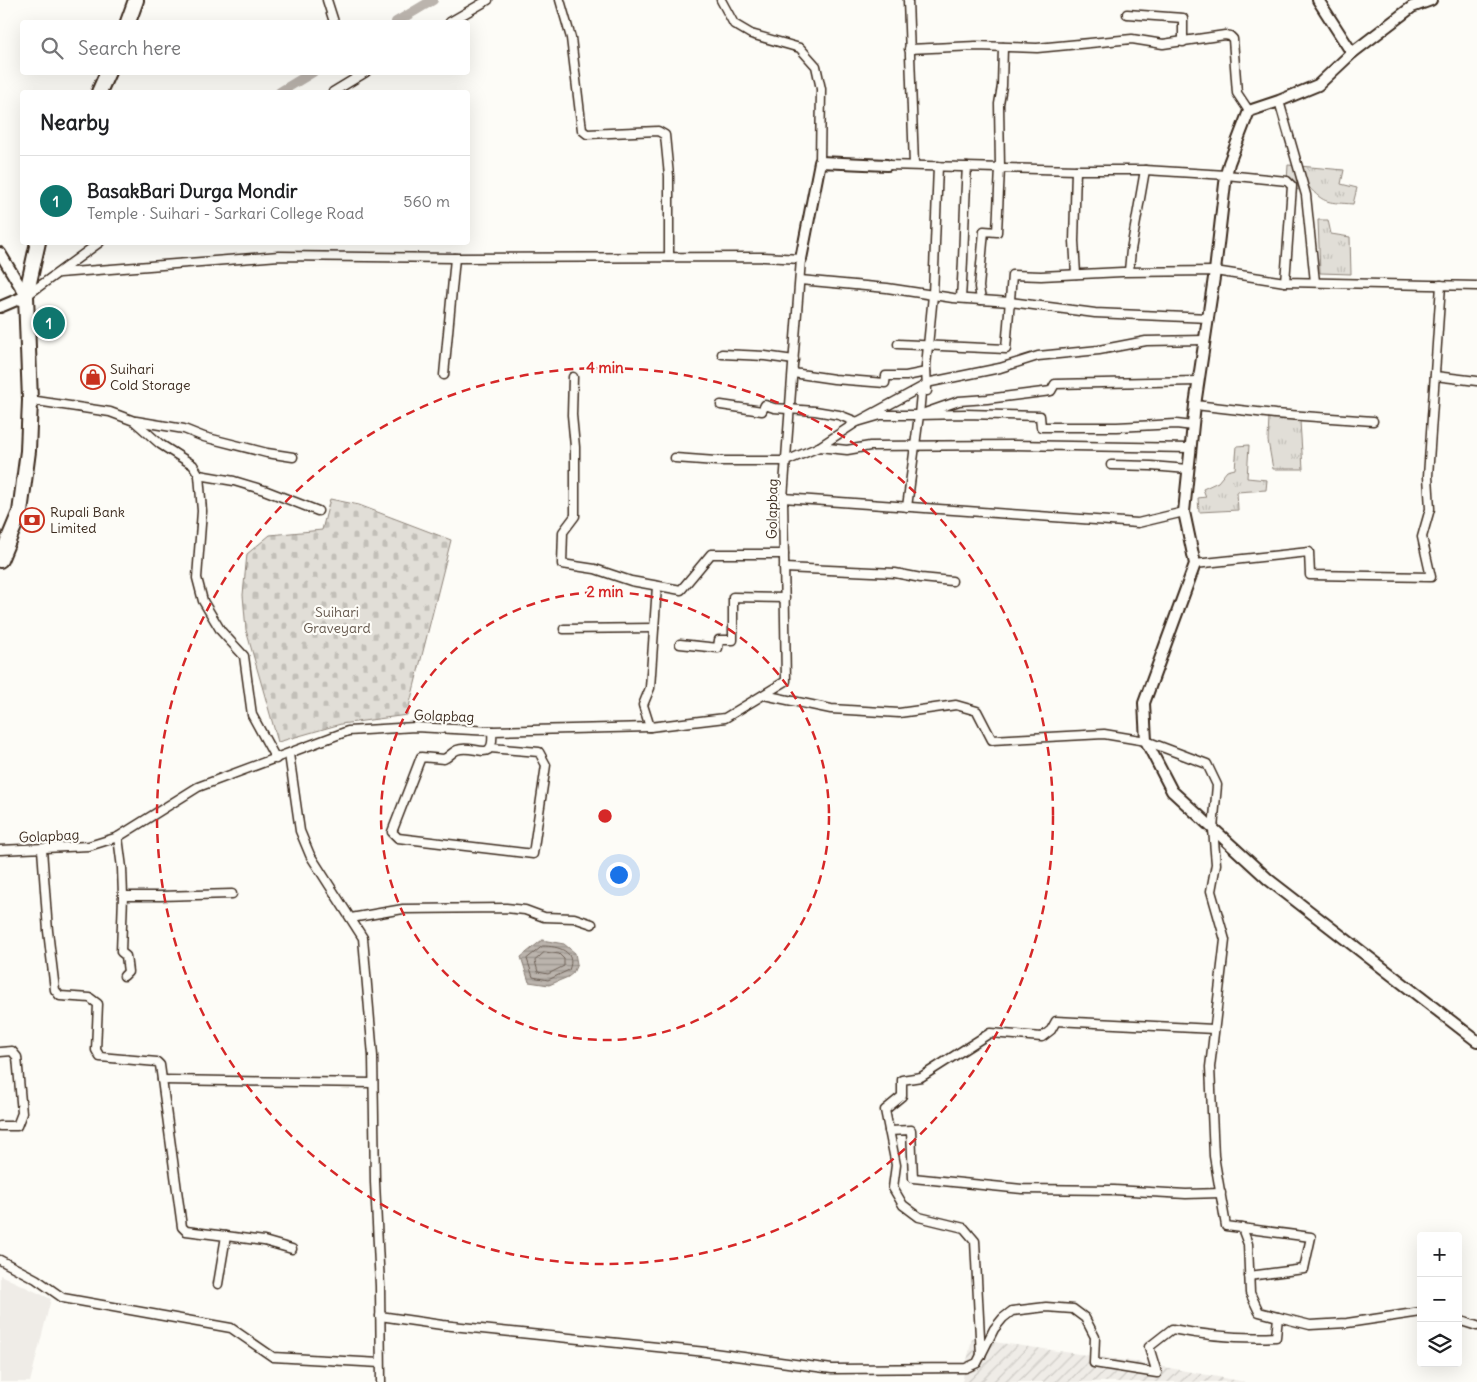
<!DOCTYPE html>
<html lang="en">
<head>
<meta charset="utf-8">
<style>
  :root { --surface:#fff; --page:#f6f6f6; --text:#202124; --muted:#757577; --line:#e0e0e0; --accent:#0f766e }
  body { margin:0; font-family:Delius,sans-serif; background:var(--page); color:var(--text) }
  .controls { position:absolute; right:15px; bottom:15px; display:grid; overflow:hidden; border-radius:5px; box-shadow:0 5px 20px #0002 }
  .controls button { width:45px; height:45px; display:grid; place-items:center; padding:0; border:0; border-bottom:1px solid var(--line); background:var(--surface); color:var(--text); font:25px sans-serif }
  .you { position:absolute; left:618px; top:874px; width:18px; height:18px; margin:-12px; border:4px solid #fff; border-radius:50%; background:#1a73e8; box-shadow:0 0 0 8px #1a73e833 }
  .badge { display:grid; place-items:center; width:32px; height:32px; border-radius:50%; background:var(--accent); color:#fff; font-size:16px; font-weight:700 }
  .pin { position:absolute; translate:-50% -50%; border:2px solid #fff; box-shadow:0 1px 5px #0006 }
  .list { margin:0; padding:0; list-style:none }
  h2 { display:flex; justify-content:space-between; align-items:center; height:65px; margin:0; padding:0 20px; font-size:21px }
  h2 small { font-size:16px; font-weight:400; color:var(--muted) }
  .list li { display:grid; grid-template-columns:32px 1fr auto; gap:15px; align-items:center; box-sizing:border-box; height:90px; padding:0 20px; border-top:1px solid var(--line) }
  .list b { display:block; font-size:19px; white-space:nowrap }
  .list p { margin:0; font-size:16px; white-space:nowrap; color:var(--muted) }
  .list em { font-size:16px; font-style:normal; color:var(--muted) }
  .icon { flex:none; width:28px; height:28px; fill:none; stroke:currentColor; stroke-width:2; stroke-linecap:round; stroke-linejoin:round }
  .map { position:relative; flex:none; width:1477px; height:1382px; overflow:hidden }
  .search { position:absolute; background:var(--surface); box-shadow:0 5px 20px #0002; left:20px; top:20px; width:450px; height:55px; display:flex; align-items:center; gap:12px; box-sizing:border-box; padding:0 18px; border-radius:5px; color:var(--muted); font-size:19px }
  .panel { position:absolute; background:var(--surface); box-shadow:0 5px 20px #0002; left:20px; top:90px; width:450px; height:155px; border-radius:5px }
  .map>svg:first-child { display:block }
  .built { fill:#efece7 }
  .industrial { fill:url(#industrial-furrows) }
  .cemetery { fill:url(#cemetery-stones); stroke:#8e847a }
  .park { fill:url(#park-tufts); stroke:#8e847a }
  .water { fill:url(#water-rules); stroke:#887d74 }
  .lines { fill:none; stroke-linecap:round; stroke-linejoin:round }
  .shore { stroke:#6e6157; stroke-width:1 }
  .canal { stroke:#bbb4ad; stroke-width:10 }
  .street-casing { stroke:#3b2a1e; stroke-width:11 }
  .secondary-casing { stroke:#3b2a1e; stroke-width:14 }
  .highway-casing { stroke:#3b2a1e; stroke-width:18 }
  .street { stroke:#fdfcf7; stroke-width:8 }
  .secondary { stroke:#fdfcf7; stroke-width:10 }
  .highway { stroke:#fdfcf7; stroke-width:14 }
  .ring { fill:none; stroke:#d62828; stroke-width:2.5; stroke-dasharray:9 6 }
  .labels { text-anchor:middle; stroke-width:4.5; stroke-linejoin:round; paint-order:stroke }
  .poi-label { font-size:14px; fill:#3b2a1e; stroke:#fdfcf7; text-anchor:start }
  .street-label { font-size:14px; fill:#3b2a1e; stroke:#fdfcf7 }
  .park-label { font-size:14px; fill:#64574c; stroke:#fdfcf7 }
  .centre { fill:#d62828; stroke:#fdfcf7; stroke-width:2.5 }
  .ring-label { font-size:15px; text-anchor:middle; font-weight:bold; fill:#d62828; stroke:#fdfcf7; stroke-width:4.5; stroke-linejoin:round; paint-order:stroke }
</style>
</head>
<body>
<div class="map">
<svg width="1477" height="1382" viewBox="0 0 1477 1382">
  <defs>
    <pattern id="industrial-furrows" width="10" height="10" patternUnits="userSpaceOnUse" patternTransform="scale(1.25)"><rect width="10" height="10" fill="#efece7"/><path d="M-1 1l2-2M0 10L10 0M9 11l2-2" fill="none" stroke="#cecbc6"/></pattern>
    <pattern id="cemetery-stones" width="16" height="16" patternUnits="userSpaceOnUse" patternTransform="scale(1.25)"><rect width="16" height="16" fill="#e1ded7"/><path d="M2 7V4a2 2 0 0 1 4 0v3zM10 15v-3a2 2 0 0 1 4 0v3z" fill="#c2bfb8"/></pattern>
    <pattern id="park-tufts" width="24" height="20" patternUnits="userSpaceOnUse" patternTransform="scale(1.25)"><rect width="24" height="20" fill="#e1ded7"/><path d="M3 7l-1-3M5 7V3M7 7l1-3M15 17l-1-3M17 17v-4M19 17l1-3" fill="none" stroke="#c2bfb8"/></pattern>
    <pattern id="water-rules" width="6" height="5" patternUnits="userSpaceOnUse" patternTransform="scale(1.25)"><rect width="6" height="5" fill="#bbb4ad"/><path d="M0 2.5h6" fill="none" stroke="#99938c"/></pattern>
  </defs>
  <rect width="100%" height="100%" fill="#fdfcf7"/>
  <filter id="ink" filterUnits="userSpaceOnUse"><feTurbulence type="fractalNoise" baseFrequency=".02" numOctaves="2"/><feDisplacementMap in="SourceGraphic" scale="10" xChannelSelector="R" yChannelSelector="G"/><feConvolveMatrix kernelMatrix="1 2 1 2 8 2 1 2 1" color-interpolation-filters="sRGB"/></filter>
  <g filter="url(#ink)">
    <path class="built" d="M0,1275L51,1299L30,1382H0Z"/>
    <path class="industrial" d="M972,1339L1143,1363L1245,1382H962Z"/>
    <path class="cemetery" d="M330,499L359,505L451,540L407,715L341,724L278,742L246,630L243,595L247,554L270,535L322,530Z"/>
    <g class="park">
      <path d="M1288,165L1344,170L1341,184L1357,188L1353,204C1329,202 1325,205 1308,186L1298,190L1287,181Z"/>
      <path d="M1318,220H1328L1331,234L1350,237L1351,274L1320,273Z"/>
      <path d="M1269,416L1300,421L1303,469H1273L1268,441Z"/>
      <path d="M1249,445L1247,478L1267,480L1266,490L1237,492L1238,510L1199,512L1198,498L1206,497L1203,489L1218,482L1227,471L1235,469L1237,446Z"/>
    </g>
    <path class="water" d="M542,940L564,944L575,953L577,964L573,973L568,977L549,985L529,982L521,957Z"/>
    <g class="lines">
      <g class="shore">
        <path d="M543,946C558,946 577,951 569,970L548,980L533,977L527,959Z"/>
        <path d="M545,952L559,954L564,959V966L548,974L538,972L535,961Z"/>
      </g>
      <g class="canal">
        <path d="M396,22L433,0"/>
        <path d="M280,92L313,72"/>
      </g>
      <defs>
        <g id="street">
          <path d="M327,0L334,22"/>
          <path d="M560,0L571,38L582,130L587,134L658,131L665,135L669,176V257"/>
          <path d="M721,0L734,24L751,34L800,48L816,66L821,89L820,162"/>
          <path d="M908,0L914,165"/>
          <path d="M1127,14L1183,18V42"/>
          <path d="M450,22L488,0"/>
          <path d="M909,49L976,46L1037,48L1132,39L1163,44L1225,35L1230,36L1233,39L1237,93L1249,111"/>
          <path d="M333,92L366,72"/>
          <path d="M1279,101L1306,195L1315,282"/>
          <path d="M887,165L1076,170H1145L1226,175L1287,181L1292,186L1285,282L1477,286"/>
          <path d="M1129,271L1131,250L1145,170"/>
          <path d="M1076,274L1074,241L1076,170"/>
          <path d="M800,280L887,288L953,298L1010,302L1095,313L1209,318"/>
          <path d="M26,296L100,242"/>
          <path d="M961,298C964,255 964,211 967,167"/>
          <path d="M981,300L979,287L984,231L997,232L1000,168L999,104L1002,86L1003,47"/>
          <path d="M898,344L1006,349L1012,275L1041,276L1122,272L1215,271L1285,282"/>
          <path d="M722,354L765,356L794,360"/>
          <path d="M793,373L834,379L885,383L886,376H906L926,372"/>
          <path d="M444,375L455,258"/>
          <path d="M1435,376L1477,381"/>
          <path d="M573,377L572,415L575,447V516L563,532L562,564L595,569L631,581L681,590L711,554H784"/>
          <path d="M30,400L110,412L134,421L160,444L193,465L199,475L202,511L197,578L203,601L221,631L244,656L252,715L276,759"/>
          <path d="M721,405L762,411L765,405L774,408L815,411L839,415L857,422L881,415H919L959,401L987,399L1051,391L1055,384L1198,381"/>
          <path d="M1195,405L1275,414L1373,421"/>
          <path d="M919,415L921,393L922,390L927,391L926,366L933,295L938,166"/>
          <path d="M136,421L184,429L204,437L267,453L293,457"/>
          <path d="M819,447L847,450L870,446L1013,445L1190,448"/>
          <path d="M675,458L716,461H786L819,447L857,422L931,382L1000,368L1038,356L1099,350L1146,341L1205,340"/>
          <path d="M1111,465L1151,466L1188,469"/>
          <path d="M199,475L234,481L264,490L318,511"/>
          <path d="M783,498L1138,523L1184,512"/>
          <path d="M907,507L919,415L965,414L1040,416L1041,427H1117L1176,424L1193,426"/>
          <path d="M1195,564L1309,552L1310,575L1431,577L1422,537L1430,509L1428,476L1441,285"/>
          <path d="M784,568L895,573L921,578L952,581"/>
          <path d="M564,629L654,628"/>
          <path d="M680,644L718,648L719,640H733V597L785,598"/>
          <path d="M764,695L831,709L899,713L956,705L977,711L992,740L1104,734L1146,741L1207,764L1217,785L1213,829L1216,864L1211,891L1225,940L1210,1067L1214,1156L1226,1226L1311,1237L1304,1269L1249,1276"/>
          <path d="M650,727L643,705L650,688L657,586"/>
          <path d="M490,748L539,752L546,765L533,854L398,838L392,832L421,757L444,759C449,757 452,752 457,750C474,743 495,766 492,731"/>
          <path d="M289,754L300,831L310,855L363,938L373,1056L375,1182L380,1286L381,1382"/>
          <path d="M118,837L122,868L123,896H160L232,894"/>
          <path d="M42,849L48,931L55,990L60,996L90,998L98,1004L96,1050L100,1057L157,1062L160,1065L182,1227L186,1231L226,1236L218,1284"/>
          <path d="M0,850L89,846L118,837L198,787L348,731L415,727L492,731L650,727L725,718L786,681L783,498L801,259L764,257L455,258L279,256L59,273"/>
          <path d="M123,896L121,952L126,956L128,972L124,976"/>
          <path d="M351,918L403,909L506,908L525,910L544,917L574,918L592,924"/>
          <path d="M0,1052L12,1051L17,1057L22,1113L17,1126H0"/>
          <path d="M162,1080L372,1083"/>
          <path d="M889,1131L911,1130L913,1178L1022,1189L1114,1190L1186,1194L1221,1193"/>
          <path d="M226,1236L264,1241L292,1249"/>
          <path d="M0,1260L36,1279L63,1298L231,1328L273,1357L380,1363"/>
          <path d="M380,1316L442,1325L706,1352L832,1369L966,1368L977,1363L994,1329L1003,1318L1012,1311L1046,1307L1073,1309L1085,1318L1095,1337L1094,1363L1157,1373L1149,1347L1172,1329C1208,1336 1239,1339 1276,1337L1278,1317L1259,1312L1250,1293L1248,1244L1242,1228"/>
          <path d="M1278,1317L1310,1325L1347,1323L1421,1312"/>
          <path d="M1458,1320L1477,1326"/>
          <path d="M981,1356L975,1241L964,1228L919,1217L903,1205L893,1188L896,1165L885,1110L902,1096V1080L921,1077L990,1033L1042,1037L1051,1030L1056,1021L1214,1029"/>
        </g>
        <g id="secondary">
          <path d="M1318,0L1352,53L1318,85L1279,101L1249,111L1229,163L1226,175L1215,271L1195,405L1184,512L1195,564L1144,703L1146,741L1172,791L1269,880L1477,1041"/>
          <path d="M1352,53L1412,7L1431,0"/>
          <path d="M0,253L26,296L0,307"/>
          <path d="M801,259L820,162L887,165"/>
        </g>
        <g id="highway">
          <path d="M128,22L136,0"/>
          <path d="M99,92L108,72"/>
          <path d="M0,560L20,512L28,451L30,400L26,296L38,242"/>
        </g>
      </defs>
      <use href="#street" class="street-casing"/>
      <use href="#secondary" class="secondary-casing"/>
      <use href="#highway" class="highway-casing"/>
      <use href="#street" class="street"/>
      <use href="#secondary" class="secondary"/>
      <use href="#highway" class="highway"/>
    </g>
  </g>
  <g class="ring">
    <circle cx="605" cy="816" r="224"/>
    <circle cx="605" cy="816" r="448"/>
  </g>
  <defs>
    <symbol id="shop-ring" viewBox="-11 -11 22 22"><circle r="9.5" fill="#fdfcf7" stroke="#c8321e" stroke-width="1.5"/><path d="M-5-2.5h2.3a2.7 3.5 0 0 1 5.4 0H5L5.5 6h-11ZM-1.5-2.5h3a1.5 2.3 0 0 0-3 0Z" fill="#c8321e"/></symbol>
    <symbol id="bank-ring" viewBox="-11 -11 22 22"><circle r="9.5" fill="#fdfcf7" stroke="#c8321e" stroke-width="1.5"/><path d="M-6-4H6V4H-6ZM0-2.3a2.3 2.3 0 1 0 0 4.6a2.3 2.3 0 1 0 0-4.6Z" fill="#c8321e"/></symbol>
  </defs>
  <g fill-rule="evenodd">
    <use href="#shop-ring" x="79" y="363" width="28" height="28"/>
    <use href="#bank-ring" x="18" y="506" width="28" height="28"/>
  </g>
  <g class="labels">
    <g class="poi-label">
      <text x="110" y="374">Suihari<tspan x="110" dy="16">Cold Storage</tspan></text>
      <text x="50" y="517">Rupali Bank<tspan x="50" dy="16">Limited</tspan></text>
    </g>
    <g class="street-label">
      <text transform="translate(772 509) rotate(-89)" y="5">Golapbag</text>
      <text transform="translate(444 716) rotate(2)" y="5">Golapbag</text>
      <text transform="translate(49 836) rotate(-3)" y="5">Golapbag</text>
    </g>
    <g class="park-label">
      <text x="337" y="617">Suihari<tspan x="337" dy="16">Graveyard</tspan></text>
    </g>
  </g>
  <circle cx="605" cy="816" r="8" class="centre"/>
  <g class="ring-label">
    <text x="605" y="373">4 min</text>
    <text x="605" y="597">2 min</text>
  </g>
</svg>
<div class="controls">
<button>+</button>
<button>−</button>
<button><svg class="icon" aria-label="layers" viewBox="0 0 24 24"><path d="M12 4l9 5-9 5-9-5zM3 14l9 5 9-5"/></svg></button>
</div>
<div class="you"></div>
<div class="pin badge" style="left:49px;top:323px">1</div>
<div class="search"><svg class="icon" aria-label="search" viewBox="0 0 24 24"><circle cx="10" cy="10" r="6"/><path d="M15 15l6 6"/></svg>Search here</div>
<section class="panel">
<h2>Nearby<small></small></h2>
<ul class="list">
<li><span class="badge">1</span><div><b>BasakBari Durga Mondir</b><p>Temple · Suihari - Sarkari College Road</p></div><em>560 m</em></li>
</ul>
</section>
</div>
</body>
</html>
